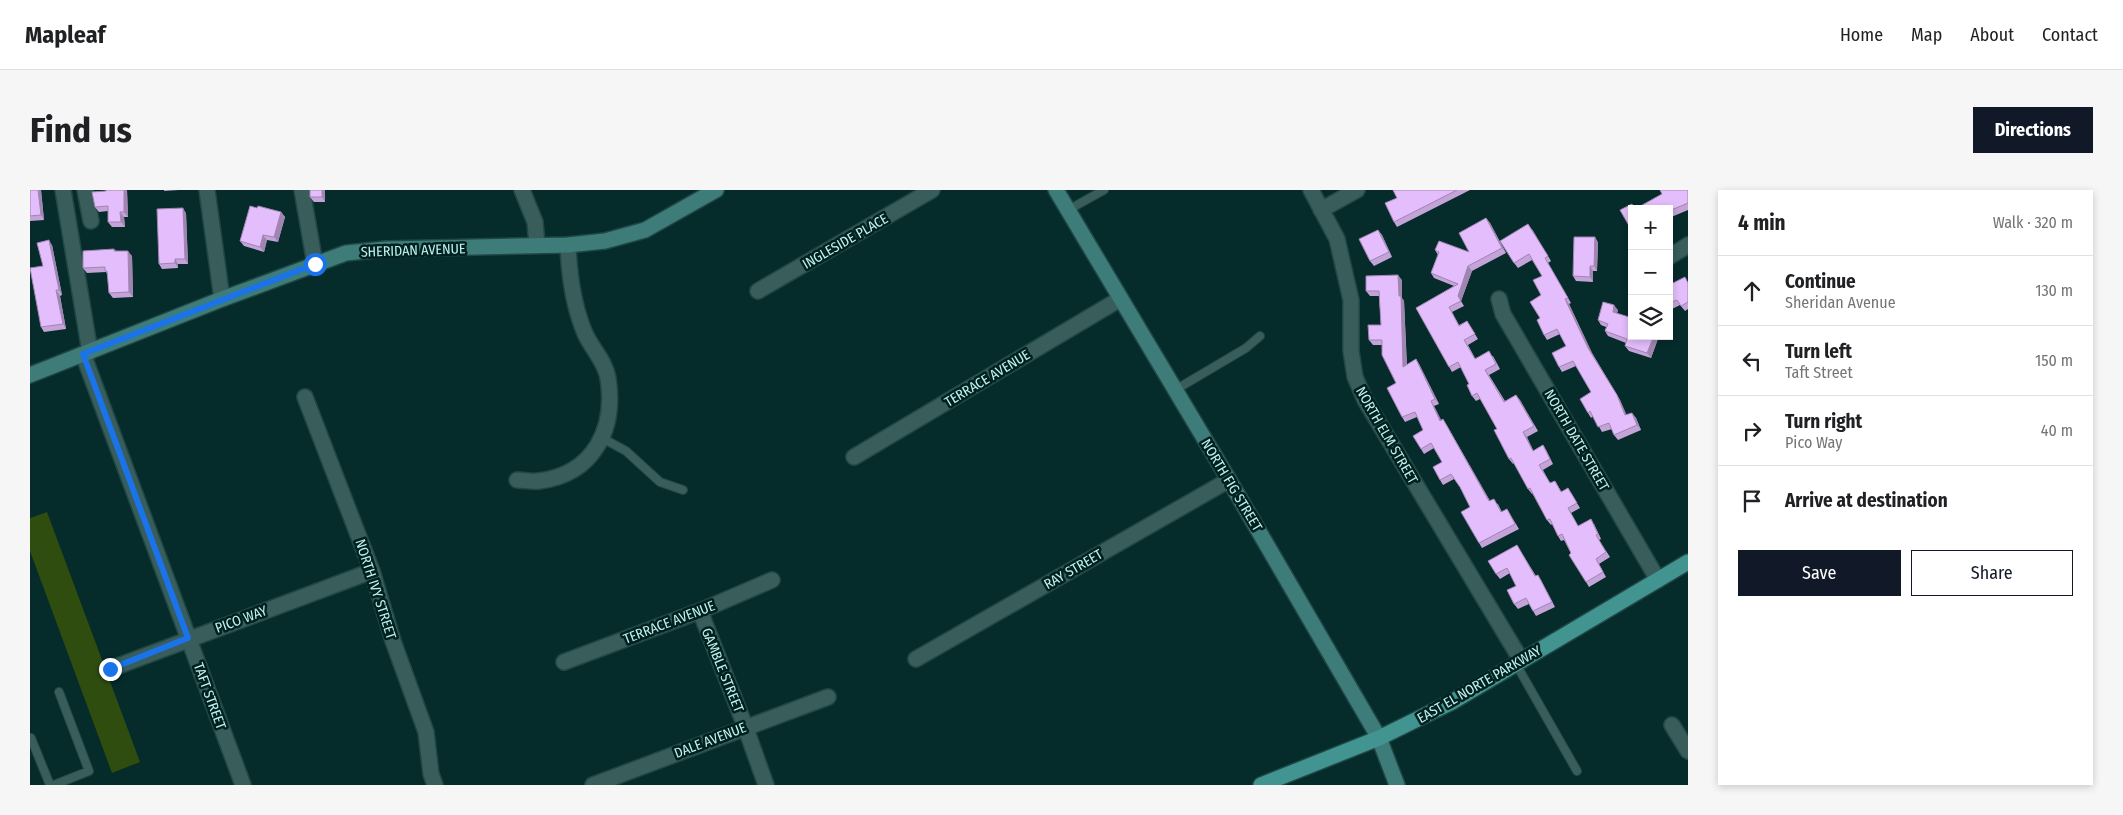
<!DOCTYPE html>
<meta charset="utf-8">
<style>
:root{--surface:#fff;--page:#f6f6f6;--text:#202124;--muted:#757577;--line:#e0e0e0;--accent:#111827}
body{margin:0;font-family:"Fira Sans Condensed",sans-serif;background:var(--page);color:var(--text)}
.controls{position:absolute;right:15px;top:15px;display:grid;overflow:hidden;border-radius:0px;box-shadow:0 2px 8px #0003}
.controls button{width:45px;height:45px;display:grid;place-items:center;padding:0;border:0;border-bottom:1px solid var(--line);background:var(--surface);color:var(--text);font:25px sans-serif}
.stop{position:absolute;width:15px;height:15px;margin:-11px;border:4px solid #1a73e8;border-radius:50%;background:#fff}
.stop.end{background:#1a73e8;border-color:#fff;box-shadow:0 1px 5px #0008}
.list{margin:0;padding:0;list-style:none}
h2{display:flex;justify-content:space-between;align-items:center;height:65px;margin:0;padding:0 20px;font-size:21px}
h2 small{font-size:16px;font-weight:400;color:var(--muted)}
.list li{display:grid;grid-template-columns:32px 1fr auto;gap:15px;align-items:center;box-sizing:border-box;height:70px;padding:0 20px;border-top:1px solid var(--line)}
.list b{display:block;font-size:19px;white-space:nowrap}
.list p{margin:0;font-size:16px;white-space:nowrap;color:var(--muted)}
.list em{font-size:16px;font-style:normal;color:var(--muted)}
.actions{display:flex;gap:10px;padding:15px 20px}
.actions a{flex:1;padding:11px 0;border:1px solid var(--accent);border-radius:0px;text-align:center;font-size:18px;color:var(--accent)}
.actions .main{background:var(--accent);color:#fff}
.icon{flex:none;width:28px;height:28px;fill:none;stroke:currentColor;stroke-width:2;stroke-linecap:round;stroke-linejoin:round}
.map{position:relative;flex:none;width:1658px;height:595px;overflow:hidden;border-radius:0px}
header{display:flex;align-items:center;gap:30px;box-sizing:border-box;height:70px;padding:0 25px;background:var(--surface);border-bottom:1px solid var(--line)}
header strong{font-size:24px}
nav{display:flex;gap:28px;margin-inline-start:auto;font-size:18px}
.intro{display:flex;align-items:center;justify-content:space-between;box-sizing:border-box;height:120px;padding:0 30px}
h1{margin:0;font-size:35px}
.button{padding:12px 22px;border-radius:0px;background:var(--accent);color:#fff;font-size:18px;font-weight:700}
main{display:flex;gap:30px;padding:0 30px}
aside{flex:1;background:var(--surface);border-radius:0px;box-shadow:0 2px 8px #0003}
.map>svg:first-child{display:block}
.green{fill:#304d10}
.lines{fill:none;stroke-linecap:round;stroke-linejoin:round}
.lane-casing{stroke:#1f4746;stroke-width:10}
.street-casing{stroke:#1f4746;stroke-width:18}
.secondary-casing{stroke:#1f4746;stroke-width:18}
.primary-casing{stroke:#1f4746;stroke-width:18}
.lane{stroke:#385d5b;stroke-width:8}
.street{stroke:#385d5b;stroke-width:15}
.secondary{stroke:#3e7c79;stroke-width:15}
.primary{stroke:#429490;stroke-width:15}
.wall{fill:#c4a3d9}
.shaded-wall{fill:#a085b0}
.building{fill:#e4befc;stroke:#a085b0}
.route{stroke:#1a73e8;stroke-width:6}
.labels{text-anchor:middle;stroke-width:5;stroke-linejoin:round;paint-order:stroke}
.street-label{font-size:14px;fill:#bff2ef;stroke:#002120}
</style>
<header>
<strong>Mapleaf</strong>
<nav><a>Home</a><a>Map</a><a>About</a><a>Contact</a></nav>
</header>
<div class="intro"><h1>Find us</h1><a class="button">Directions</a></div>
<main>
<div class="map">
<svg width="1658" height="595" viewBox="0 0 1658 595">
<rect width="100%" height="100%" fill="#052b2a"/>
<path class="green" d="M17,322L110,572L82,583L0,361V328Z"/>
<g class="lines">
<defs>
<path id="lane" d="M1038,20L1074,0
M1145,200L1216,158L1230,146
M572,248L596,261L630,292L653,300
M1486,474L1547,581
M1,548L20,595
M24,595L59,581L29,502"/>
<path id="street" d="M33,0L60,162
M55,0L61,31
M177,0L192,109
M272,0L285,74
M492,0L505,32L507,55
M1281,0L1307,49L1321,110V161L1325,187L1335,210L1491,470
M1291,20L1327,0
M1639,67L1658,55
M728,101L902,0
M1469,109L1473,124L1628,390
M53,164L213,595
M275,207L342,381L363,451L396,542L401,584L405,595
M824,267L1090,109
M487,290C494,290 502,292 509,291C564,284 586,239 578,188C575,170 560,157 554,141C543,114 539,83 538,55
M670,421L715,536L736,595
M886,469L1199,290
M534,472L670,421L742,390
M80,479L342,381
M1642,535L1658,561
M563,595L798,507"/>
<path id="secondary" d="M1026,0L1199,290L1349,548L1367,595
M0,185L192,109L316,63L356,59L538,55L575,51L615,40L686,0"/>
<path id="primary" d="M1231,595L1349,548L1422,512L1658,372"/>
</defs>
<use href="#lane" class="lane-casing"/>
<use href="#street" class="street-casing"/>
<use href="#secondary" class="secondary-casing"/>
<use href="#primary" class="primary-casing"/>
<use href="#lane" class="lane"/>
<use href="#street" class="street"/>
<use href="#secondary" class="secondary"/>
<use href="#primary" class="primary"/>
</g>
<path class="wall" d="M0,0H11L14,30L0,31Z
M76,0H97L98,27H94L95,37H82L78,32V21L69,22L65,17L76,1Z
M134,0H149L134,1Z
M295,0V12H284L280,7Z
M1363,0H1440L1367,37L1364,32L1367,8Z
M1658,0V20L1639,28V19H1602L1605,18Z
M227,18L251,22L255,27L248,52L237,50L234,62L214,56L210,51Z
M156,23L158,74H148V78L132,79L129,74Z
M1456,28L1460,33L1476,63L1442,81L1431,111L1434,116L1422,122L1429,135L1437,131L1448,149L1438,155L1445,168L1463,166L1470,179L1459,185L1475,211L1486,205L1490,210L1508,241L1497,247L1503,261L1513,255L1516,260L1523,274L1513,280L1520,293L1528,296L1531,301L1541,303L1550,318L1541,323L1548,336L1564,334L1571,349L1569,350L1580,367L1569,374L1576,387L1559,397L1556,392L1534,350L1531,351L1528,346L1522,334L1521,335L1517,330L1502,303V304L1498,299L1484,273L1483,274L1479,269L1467,239L1450,209L1446,211L1442,206L1439,194L1431,177L1422,182L1386,118L1424,96L1404,88L1401,83L1408,65L1405,60L1439,62Z
M1502,39L1521,71L1518,73L1541,113L1539,114L1562,163L1590,210L1596,225L1602,223L1606,228L1611,240L1588,250L1584,245L1582,239L1572,242L1563,226L1561,228L1558,223L1561,202L1546,176L1532,182L1529,177L1536,156L1530,144L1517,150L1514,145L1510,128L1512,86L1502,70L1488,78L1484,73Z
M1348,40L1352,45L1362,67L1344,76L1340,71Z
M1568,52L1567,81H1563V92L1546,91L1543,86Z
M22,55L32,105L30,106L36,139L14,142L11,137L13,76Z
M84,59L86,61L102,66L103,107L83,108L79,103L78,85L76,82L57,83L53,78Z
M1372,90V108L1374,111L1377,175L1386,169L1389,174L1409,214L1404,216L1411,230L1416,234L1460,311L1468,314L1472,322L1477,319L1489,339L1452,358L1449,353L1440,317L1430,297L1424,289L1413,295L1410,290L1412,272L1404,258L1394,264L1391,259L1393,240L1387,227L1375,232L1372,227L1366,193L1352,155H1343L1339,150L1351,135L1349,106H1340L1336,101Z
M1658,92V119L1655,121L1650,115L1642,119L1639,116V95Z
M1588,120L1587,123L1602,146H1629L1621,168L1599,161L1595,156L1596,153L1578,146L1575,141L1576,137L1571,135L1568,130Z
M1487,355L1506,386L1511,390L1525,417L1506,426L1499,414L1488,419L1484,414L1486,396L1480,383L1470,389L1466,384Z"/>
<path class="shaded-wall" d="M8,0H11L14,30L11,25Z
M94,0H97L98,27L94,22Z
M292,0H295V12L292,7Z
M153,18L156,23L158,74L155,69Z
M90,22L94,27L95,37L91,32Z
M251,22L255,27L248,52L244,47Z
M1456,28L1460,33L1476,63L1472,58Z
M1348,40L1352,45L1362,67L1359,62Z
M233,45L237,50L234,62L230,57Z
M1565,47L1568,52L1567,81L1564,76Z
M19,50L22,55L32,105L29,100Z
M98,61L102,66L103,107L99,102Z
M145,69L148,74V78L145,73Z
M1438,76L1442,81L1431,111L1434,116L1428,106Z
M1560,76L1563,81V92L1560,87Z
M1368,85L1372,90V108L1374,111L1377,182L1373,177Z
M26,100L30,106L36,139L33,134Z
M1535,109L1539,114L1562,163L1590,210L1599,230L1558,158Z
M1584,115L1588,120L1586,127L1583,122Z
M1624,146H1629L1621,168L1617,163Z
M1386,169L1389,174L1409,214L1405,209Z
M1401,211L1404,216L1414,236L1410,231Z
M1602,223L1606,228L1611,240L1607,235Z
M1413,229L1416,234L1463,316L1459,311Z
M1493,242L1497,247L1506,266L1503,261Z
M1513,255L1516,260L1523,274L1520,269Z
M1561,329L1564,334L1571,349L1568,344Z"/>
<path class="building" d="M0,0H8L11,25L0,26Z
M76,0H94V22H90L91,32H78V16L65,17L62,2L76,1Z
M280,0H292V7H280Z
M1363,0H1427L1364,32L1355,13L1367,8Z
M1630,0H1658V13L1639,21V19H1605L1632,4Z
M1602,14L1604,19H1602V41L1590,20Z
M220,16L227,18L228,16L251,22L244,47L233,45L230,57L210,51Z
M153,18L155,69H145V73L129,74L127,19Z
M1456,28L1472,58L1438,76L1428,106L1431,111L1419,117L1429,136L1437,131L1445,144L1434,150L1445,169L1459,161L1466,174L1455,180L1474,212L1486,205L1504,236L1493,242L1503,261L1513,255L1520,269L1509,275L1520,293L1525,291L1531,302L1538,298L1547,313L1538,318L1548,336L1561,329L1568,344L1566,345L1576,362L1566,369L1573,382L1556,392L1539,365L1541,363L1532,344L1528,346L1520,329L1517,330L1500,298L1498,299L1481,268L1479,269L1464,240L1467,239L1447,203L1442,206L1437,195L1439,194L1428,172L1419,177L1386,118L1428,94L1401,83L1409,62L1405,60L1409,51L1439,62L1429,43Z
M1498,34L1518,66L1515,68L1538,108L1535,109L1558,158L1587,205L1595,225L1602,223L1607,235L1584,245L1579,233L1568,237L1560,221L1558,223L1550,209L1561,202L1543,171L1529,177L1522,163L1536,156L1527,139L1514,145L1507,130L1510,128L1500,112L1511,105L1503,90L1512,86L1499,64L1484,73L1470,51Z
M1348,40L1359,62L1340,71L1329,49Z
M1544,47H1565L1564,76H1560V87L1543,86Z
M19,50L29,100H26L33,134L11,137L0,78L13,76L7,53Z
M84,59V61H98L99,102L79,103L77,81H75V77L53,78V61Z
M1368,85L1369,106H1371L1373,177L1386,169L1405,209L1401,211L1410,231L1413,229L1459,311L1464,309L1471,322L1477,319L1485,334L1449,353L1431,322L1440,317L1430,297L1421,284L1410,290L1403,277L1412,272L1401,253L1391,259L1383,246L1393,240L1385,222L1372,227L1357,198L1366,193L1352,165V150H1339L1338,135H1351L1349,101H1336V86Z
M1655,87L1658,93V112L1651,116L1647,110L1639,113V95Z
M1573,112L1584,115L1583,122L1602,128V146H1624L1617,163L1595,156L1597,149L1575,141L1578,134L1568,130Z
M1487,355L1505,386L1508,385L1522,412L1503,421L1496,408L1484,414L1477,400L1486,396L1477,378L1466,384L1458,371Z"/>
<g class="lines">
<path class="route" d="M80,479L158,448L53,164L285,74"/>
</g>
<g class="labels">
<g class="street-label">
<text transform="translate(815 51) rotate(-30)" y="5">INGLESIDE PLACE</text>
<text transform="translate(383 60) rotate(-2)" y="5">SHERIDAN AVENUE</text>
<text transform="translate(957 188) rotate(-31)" y="5">TERRACE AVENUE</text>
<text transform="translate(1357 245) rotate(60)" y="5">NORTH ELM STREET</text>
<text transform="translate(1547 250) rotate(60)" y="5">NORTH DATE STREET</text>
<text transform="translate(1202 295) rotate(59)" y="5">NORTH FIG STREET</text>
<text transform="translate(1043 379) rotate(-30)" y="5">RAY STREET</text>
<text transform="translate(346 399) rotate(72)" y="5">NORTH IVY STREET</text>
<text transform="translate(211 429) rotate(-20)" y="5">PICO WAY</text>
<text transform="translate(639 432) rotate(-21)" y="5">TERRACE AVENUE</text>
<text transform="translate(693 480) rotate(68)" y="5">GAMBLE STREET</text>
<text transform="translate(1449 494) rotate(-30)" y="5">EAST EL NORTE PARKWAY</text>
<text transform="translate(180 506) rotate(70)" y="5">TAFT STREET</text>
<text transform="translate(680 550) rotate(-21)" y="5">DALE AVENUE</text>
</g>
</g>
</svg>
<div class="controls">
<button>+</button>
<button>−</button>
<button><svg class="icon" aria-label="layers" viewBox="0 0 24 24"><path d="M12 4l9 5-9 5-9-5zM3 14l9 5 9-5"/></svg></button>
</div>
<div class="stop" style="left:285px;top:74px"></div>
<div class="stop end" style="left:80px;top:479px"></div>
</div>
<aside>
<h2>4 min<small>Walk · 320 m</small></h2>
<ul class="list">
<li><svg class="icon" aria-label="ahead" viewBox="0 0 24 24"><path d="M12 20V5M6 11l6-6 6 6"/></svg><div><b>Continue</b><p>Sheridan Avenue</p></div><em>130 m</em></li>
<li><svg class="icon" aria-label="left" viewBox="0 0 24 24"><path d="M17 20v-9H6M10 6l-5 5 5 5"/></svg><div><b>Turn left</b><p>Taft Street</p></div><em>150 m</em></li>
<li><svg class="icon" aria-label="right" viewBox="0 0 24 24"><path d="M7 20v-9h11M14 6l5 5-5 5"/></svg><div><b>Turn right</b><p>Pico Way</p></div><em>40 m</em></li>
<li><svg class="icon" aria-label="arrive" viewBox="0 0 24 24"><path d="M6 21V4h12l-3 4 3 4H6"/></svg><div><b>Arrive at destination</b></div></li>
</ul>
<div class="actions"><a class="main">Save</a><a>Share</a></div>
</aside>
</main>
